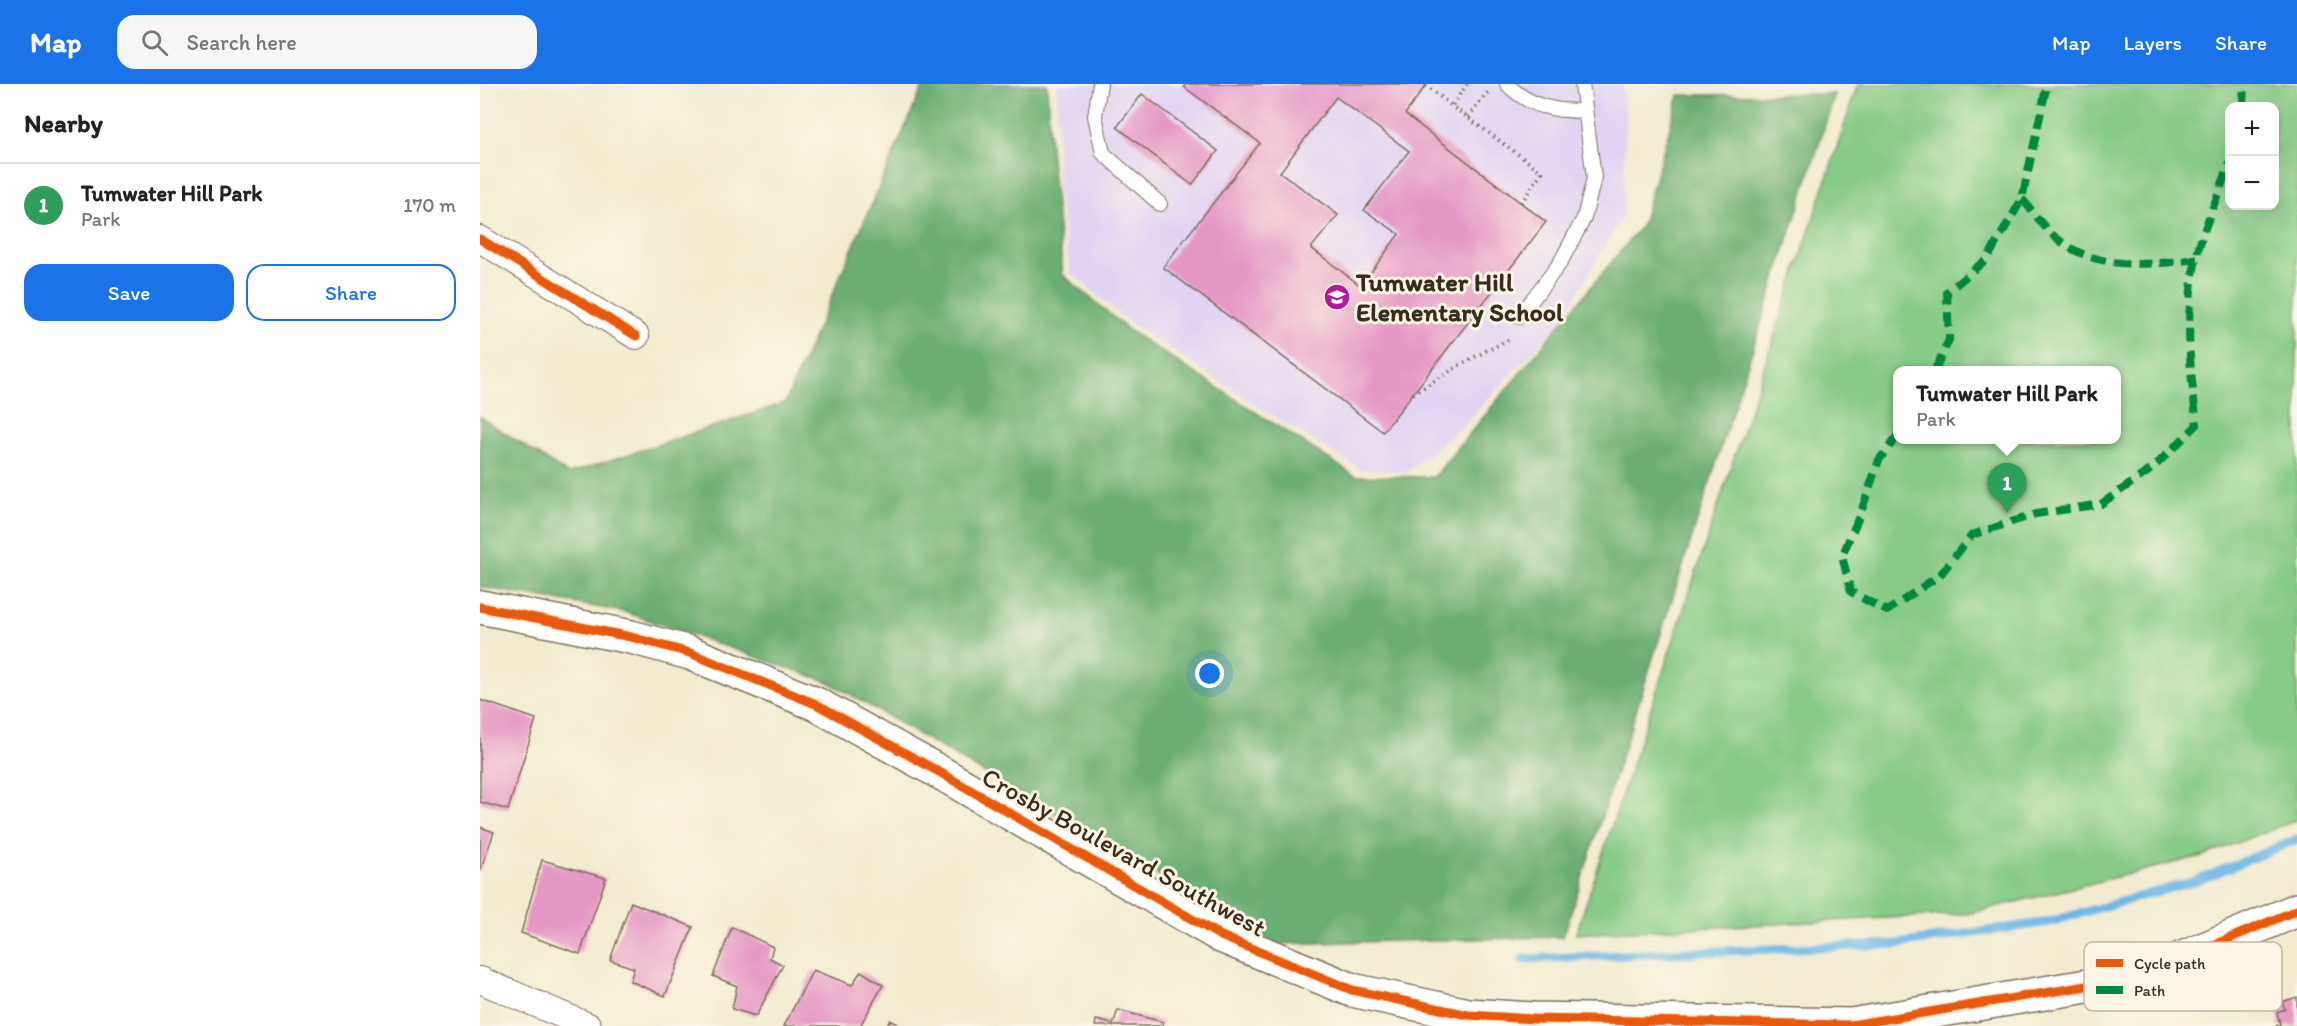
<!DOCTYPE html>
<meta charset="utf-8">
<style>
:root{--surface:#fff;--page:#f6f6f6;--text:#222;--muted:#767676;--line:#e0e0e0;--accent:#1a73e8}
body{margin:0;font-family:Itim,sans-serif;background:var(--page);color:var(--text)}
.controls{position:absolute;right:18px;top:18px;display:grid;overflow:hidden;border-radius:12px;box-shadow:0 6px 24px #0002}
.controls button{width:54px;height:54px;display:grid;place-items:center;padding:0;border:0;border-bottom:2px solid var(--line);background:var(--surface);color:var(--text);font:30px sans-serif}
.you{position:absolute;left:730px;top:590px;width:21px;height:21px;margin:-15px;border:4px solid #fff;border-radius:50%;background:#1a73e8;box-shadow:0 0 0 9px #1a73e833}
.badge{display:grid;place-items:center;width:39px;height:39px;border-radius:50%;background:var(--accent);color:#fff;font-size:20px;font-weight:700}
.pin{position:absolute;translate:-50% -50px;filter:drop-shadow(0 2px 3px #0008)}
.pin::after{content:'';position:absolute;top:32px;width:21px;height:18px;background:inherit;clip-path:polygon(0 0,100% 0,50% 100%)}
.popup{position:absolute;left:1413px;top:282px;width:228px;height:78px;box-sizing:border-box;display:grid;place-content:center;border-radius:12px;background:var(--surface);filter:drop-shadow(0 2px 4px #0005);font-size:20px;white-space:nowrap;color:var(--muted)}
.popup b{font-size:22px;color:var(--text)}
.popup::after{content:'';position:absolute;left:50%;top:100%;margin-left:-12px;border:12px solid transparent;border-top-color:var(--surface)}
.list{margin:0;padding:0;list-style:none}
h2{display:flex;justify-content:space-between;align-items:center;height:78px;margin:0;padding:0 24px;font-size:26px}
h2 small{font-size:20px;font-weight:400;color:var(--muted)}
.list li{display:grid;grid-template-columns:39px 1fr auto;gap:18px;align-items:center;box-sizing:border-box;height:84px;padding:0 24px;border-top:2px solid var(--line)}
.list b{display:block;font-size:22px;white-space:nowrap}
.list p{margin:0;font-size:20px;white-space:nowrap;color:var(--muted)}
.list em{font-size:20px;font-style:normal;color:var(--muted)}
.actions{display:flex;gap:12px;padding:18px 24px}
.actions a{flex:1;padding:14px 0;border:2px solid var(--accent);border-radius:18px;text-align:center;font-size:21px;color:var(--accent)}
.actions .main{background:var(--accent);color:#fff}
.icon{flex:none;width:33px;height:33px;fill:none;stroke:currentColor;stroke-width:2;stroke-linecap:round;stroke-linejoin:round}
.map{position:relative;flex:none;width:1817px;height:942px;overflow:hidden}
header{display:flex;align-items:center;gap:36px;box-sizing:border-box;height:84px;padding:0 30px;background:var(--accent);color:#fff}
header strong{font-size:28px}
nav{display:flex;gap:33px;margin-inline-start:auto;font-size:21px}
.search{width:420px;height:54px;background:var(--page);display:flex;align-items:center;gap:15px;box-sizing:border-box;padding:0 21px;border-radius:18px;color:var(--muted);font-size:22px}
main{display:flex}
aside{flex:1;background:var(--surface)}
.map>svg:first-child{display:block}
.built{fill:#e1d4f3}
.green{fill:#86cb85;stroke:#607a52;stroke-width:1.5;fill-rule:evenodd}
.forest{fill:#6caf72;stroke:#546c48;stroke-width:1.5}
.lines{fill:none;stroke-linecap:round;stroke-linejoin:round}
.stream{stroke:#6cb7e5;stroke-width:9}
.building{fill:#e698c4;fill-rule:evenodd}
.service-casing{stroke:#7b6e5d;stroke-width:16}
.minor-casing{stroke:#7b6e5d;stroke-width:28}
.tertiary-casing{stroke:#7b6e5d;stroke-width:36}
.path{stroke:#7b6e5d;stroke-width:4;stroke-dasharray:1.5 4.5;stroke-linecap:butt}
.service{stroke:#fff;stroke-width:14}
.minor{stroke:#fff;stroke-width:26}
.tertiary{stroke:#fff;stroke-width:33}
.quiet{stroke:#00873e;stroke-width:8;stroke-dasharray:15 8;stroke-linecap:butt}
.cycleway-casing{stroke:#fcf5e5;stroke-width:13}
.cycleway{stroke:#e8590c;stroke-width:9}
.labels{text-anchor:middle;stroke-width:6;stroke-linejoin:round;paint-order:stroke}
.poi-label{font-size:26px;font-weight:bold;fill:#3b2a1e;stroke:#fcf5e5;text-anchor:start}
.street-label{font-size:26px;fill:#3b2a1e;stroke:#fcf5e5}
.key{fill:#fcf5e5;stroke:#c2b8a9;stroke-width:1.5}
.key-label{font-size:16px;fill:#3b2a1e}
</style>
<header>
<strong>Map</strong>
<div class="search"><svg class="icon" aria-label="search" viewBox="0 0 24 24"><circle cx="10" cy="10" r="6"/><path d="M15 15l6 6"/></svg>Search here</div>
<nav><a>Map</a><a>Layers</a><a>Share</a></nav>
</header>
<main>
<aside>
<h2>Nearby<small></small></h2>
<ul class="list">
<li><span class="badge" style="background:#2e9e5b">1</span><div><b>Tumwater Hill Park</b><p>Park</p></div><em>170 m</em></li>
</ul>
<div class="actions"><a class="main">Save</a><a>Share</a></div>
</aside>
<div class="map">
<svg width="1817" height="942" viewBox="0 0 1817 942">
<rect width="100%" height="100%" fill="#fcf5e5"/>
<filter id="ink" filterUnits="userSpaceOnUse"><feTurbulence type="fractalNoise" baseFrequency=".0167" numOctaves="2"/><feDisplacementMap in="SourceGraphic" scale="12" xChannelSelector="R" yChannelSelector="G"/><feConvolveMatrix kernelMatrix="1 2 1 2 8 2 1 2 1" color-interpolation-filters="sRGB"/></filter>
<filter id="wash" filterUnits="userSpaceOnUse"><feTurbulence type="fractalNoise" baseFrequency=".008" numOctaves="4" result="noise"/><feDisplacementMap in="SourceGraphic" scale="24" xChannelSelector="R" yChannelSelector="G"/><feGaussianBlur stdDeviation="1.35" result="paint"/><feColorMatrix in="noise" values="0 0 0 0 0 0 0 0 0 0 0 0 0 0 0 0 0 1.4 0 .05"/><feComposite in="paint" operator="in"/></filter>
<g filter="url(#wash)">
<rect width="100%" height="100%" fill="#f2ebd1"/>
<path class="built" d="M577,0H1142L1146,30L1143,131L1080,239L982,343L927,388L880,385L788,329L651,240L590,188L577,101Z"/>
<path class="green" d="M1378,0H1817V736L1722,772L1487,830L1096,850ZM1750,22H1794V122H1750ZM1418,286H1636V356H1418Z"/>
<path class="forest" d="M444,0H567L570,65L583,191L651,248L875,392L954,393L1162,141L1199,11L1355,10L1083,853L796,860L349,598L145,528L0,503V333L88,390L305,319Z"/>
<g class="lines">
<path class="stream" d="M1043,875L1417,860L1569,838L1719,796L1817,755"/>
</g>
<g id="blocks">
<path class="building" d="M707,0H947L925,30L1066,138L903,348L683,183L780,59L704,3ZM856,13L929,67L884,126L919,150L881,202L831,164L858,131L800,88Z
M662,10L738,67L712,101L637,43Z
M0,616L56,635L28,726L0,718Z
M0,743L14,748L0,788Z
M62,776L126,794L100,870L41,849Z
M151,818L213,843L185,912L150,897L154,884L130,876Z
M252,843L293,863L290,874L303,881L276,932L252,925L257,902L233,892Z
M333,886L372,901L381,887L403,901L380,942H304Z
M1817,913V942H1796L1800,940L1797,928L1805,925L1802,918Z
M638,926L683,938L682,942H615L616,936L633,940Z
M410,936L420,942H406Z"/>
</g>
</g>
<g filter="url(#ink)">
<use href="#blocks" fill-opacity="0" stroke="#7b6e5d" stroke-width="1.5"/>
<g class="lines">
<defs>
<path id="service" d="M620,0L615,32L623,69L680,120
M1027,0C1049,23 1074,27 1105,27
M1039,233L1080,179L1104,134L1114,94L1102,0"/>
<path id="minor" d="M0,155L156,252
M0,896L108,942"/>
<path id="tertiary" d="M0,523L151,553L210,569L336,620L461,689L741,852L872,906L988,931L1054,935L1371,941L1655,894L1817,826"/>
</defs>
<use href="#service" class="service-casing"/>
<use href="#minor" class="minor-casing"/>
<use href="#tertiary" class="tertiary-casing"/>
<path class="path" d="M987,0L972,22L1062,88L1041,119
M946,1L972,22
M988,33L1008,8
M933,310L983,279L1032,254"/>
<use href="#service" class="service"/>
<use href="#minor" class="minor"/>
<use href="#tertiary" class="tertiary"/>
<path class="quiet" d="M1763,22L1764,0
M1542,115C1554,128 1565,146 1579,156C1618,187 1671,181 1717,175
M1455,286L1469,256L1467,208L1507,175L1542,115L1567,0
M1418,351L1399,376L1381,428L1362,472L1371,508L1407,527L1460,491L1492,451L1556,430L1621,420L1673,384L1717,341C1710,286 1704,230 1716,175C1723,144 1739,110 1750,79"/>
<defs>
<path id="cycleway" d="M0,155L156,252
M0,523L151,553L210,569L336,620L461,689L741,852L872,906L988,931L1054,935L1371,941L1655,894L1817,826"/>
</defs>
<use href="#cycleway" class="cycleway-casing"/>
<use href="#cycleway" class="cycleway"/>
</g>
</g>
<defs>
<symbol id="school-disc" viewBox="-11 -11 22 22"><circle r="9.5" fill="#b5179e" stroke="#fcf5e5"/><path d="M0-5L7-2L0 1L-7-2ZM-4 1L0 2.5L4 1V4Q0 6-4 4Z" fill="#fff"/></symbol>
</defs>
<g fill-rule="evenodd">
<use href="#school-disc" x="842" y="198" width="30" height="30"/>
</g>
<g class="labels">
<g class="poi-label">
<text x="876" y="207">Tumwater Hill<tspan x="876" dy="30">Elementary School</tspan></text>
</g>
<g class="street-label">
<text transform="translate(644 768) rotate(29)" y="9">Crosby Boulevard Southwest</text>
</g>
</g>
<rect x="1604" y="858" width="198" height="69" rx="9" class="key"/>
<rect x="1616" y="875" width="27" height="8" fill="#e8590c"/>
<rect x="1616" y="902" width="27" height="8" fill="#00873e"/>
<g class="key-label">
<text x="1654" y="885">Cycle path</text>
<text x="1654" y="912">Path</text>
</g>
</svg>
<div class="controls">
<button>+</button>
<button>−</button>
</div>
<div class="you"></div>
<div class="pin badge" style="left:1527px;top:429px;background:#2e9e5b">1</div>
<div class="popup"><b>Tumwater Hill Park</b>Park</div>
</div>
</main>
